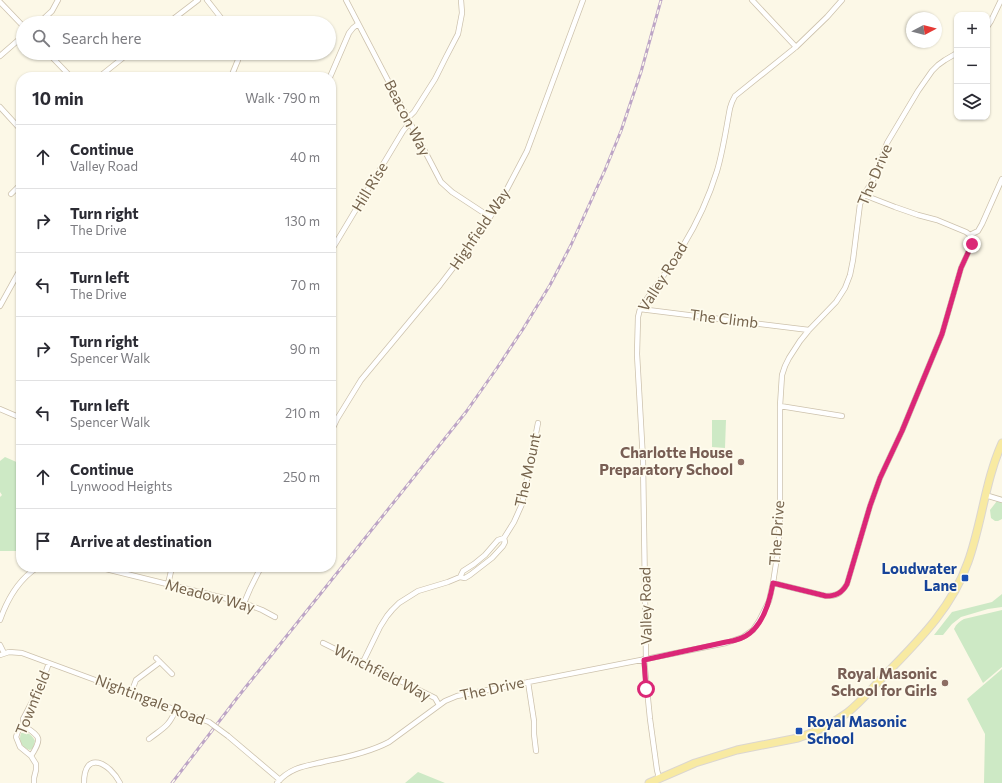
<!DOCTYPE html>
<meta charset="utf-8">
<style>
:root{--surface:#fff;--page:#f7f7f7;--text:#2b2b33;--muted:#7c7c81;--line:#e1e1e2}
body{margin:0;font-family:Commissioner,sans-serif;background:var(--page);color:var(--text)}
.controls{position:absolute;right:12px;top:12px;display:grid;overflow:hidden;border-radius:8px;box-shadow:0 1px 3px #0004}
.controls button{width:36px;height:36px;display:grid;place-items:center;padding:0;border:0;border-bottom:1px solid var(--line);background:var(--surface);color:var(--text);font:20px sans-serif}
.compass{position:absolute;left:906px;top:12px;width:36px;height:36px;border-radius:50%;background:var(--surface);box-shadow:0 1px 3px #0004;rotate:83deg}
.stop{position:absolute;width:12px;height:12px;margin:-9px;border:3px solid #db2777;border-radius:50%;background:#fff}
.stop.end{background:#db2777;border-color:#fff;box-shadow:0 1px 4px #0008}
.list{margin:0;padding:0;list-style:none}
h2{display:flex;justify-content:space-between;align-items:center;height:52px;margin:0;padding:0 16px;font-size:17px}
h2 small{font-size:13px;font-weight:400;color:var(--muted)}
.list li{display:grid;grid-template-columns:26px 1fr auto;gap:12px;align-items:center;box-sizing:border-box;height:64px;padding:0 16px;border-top:1px solid var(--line)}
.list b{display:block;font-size:15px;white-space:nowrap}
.list p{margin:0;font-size:13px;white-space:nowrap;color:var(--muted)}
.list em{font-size:13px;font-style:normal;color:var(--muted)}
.icon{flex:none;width:22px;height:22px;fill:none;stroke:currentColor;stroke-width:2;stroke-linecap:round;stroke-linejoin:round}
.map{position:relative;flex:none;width:1002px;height:783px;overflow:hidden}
.search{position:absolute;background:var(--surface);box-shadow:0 1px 3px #0004;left:16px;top:16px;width:320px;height:44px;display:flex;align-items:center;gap:10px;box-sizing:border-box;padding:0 14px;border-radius:22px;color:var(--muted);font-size:15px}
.panel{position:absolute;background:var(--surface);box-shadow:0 1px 3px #0004;left:16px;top:72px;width:320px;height:500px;border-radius:16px}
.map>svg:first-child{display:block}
.green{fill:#cde9c5}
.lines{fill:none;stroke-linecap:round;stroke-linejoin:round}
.minor-casing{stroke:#cdc2ad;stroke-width:6}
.primary-casing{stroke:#dbd6d0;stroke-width:9}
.minor{stroke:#fff;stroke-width:4.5}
.primary{stroke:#f8eaa2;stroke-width:7}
.rail-casing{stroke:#bda5c6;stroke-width:3}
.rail{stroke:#fefbed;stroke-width:1.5;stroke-dasharray:4.5;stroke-linecap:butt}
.minor-bridge-casing{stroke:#cdc2ad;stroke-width:6;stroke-linecap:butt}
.minor-bridge{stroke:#fff;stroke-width:4.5}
.route{stroke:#db2777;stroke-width:5}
.education-dot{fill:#8d6e63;stroke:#fefbed;stroke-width:1.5}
.transit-dot{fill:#1a4fb4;stroke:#fefbed;stroke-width:1.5}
.labels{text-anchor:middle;stroke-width:3.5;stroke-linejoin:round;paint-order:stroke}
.street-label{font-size:15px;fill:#75634c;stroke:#fefbed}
.education-label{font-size:15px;font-weight:bold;fill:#785e54;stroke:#fefbed;text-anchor:end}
.transit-label{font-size:15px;font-weight:bold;fill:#164399;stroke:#fefbed;text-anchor:end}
</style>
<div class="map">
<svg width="1002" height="783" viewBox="0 0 1002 783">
<rect width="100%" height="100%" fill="#fcf8e7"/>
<path class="green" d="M712,420H726L725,448L712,447Z
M5,457L21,464V551H0V497L2,495L0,492V461Z
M1002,498V519L998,521H995L991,518L990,510L997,501Z
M1002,594V607L988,609L961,617L952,624L943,635H934L952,612L992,602Z
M1002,610V667L983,683L954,629C956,624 960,621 964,619Z
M1002,669V783H984L985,734L967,699Z
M24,732C29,733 33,736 35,741L33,748L30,750C22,748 18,741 21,733Z
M418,772L445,783H405Z"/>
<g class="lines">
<defs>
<path id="minor" d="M207,0L225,23
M346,0L441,182L452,192L490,217
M752,0L796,47
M0,2L23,26
M39,23L52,11L58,0
M168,23L198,0
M987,27L991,21L1001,0
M48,53L71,77
M0,56L23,36
M99,77L129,53
M231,77L238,60V53
M330,77L349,33L353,28L358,24
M0,107L21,130
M407,117L411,115L414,112L435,79L446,57L458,34L462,13L461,0
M11,194L21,184
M970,235L978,231L982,224L1002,179
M331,251L403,131L407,126L411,124
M0,306L21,268
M640,309L809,330
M780,406L842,416
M0,409L21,418
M331,432L337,419L361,380L440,285L469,247L490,217L507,189L527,151L583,0
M985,495L1002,500
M98,567L244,603L262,610L275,617
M460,577L463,571L474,564L485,555L498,540L504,538
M773,583L826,596C836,596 841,594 847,584L870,506L880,478L902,431L942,334L961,268L972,244L971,238L970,235L966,232L937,220L918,215L895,207L864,195
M168,584L172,567
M244,603L250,589L261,567
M0,620C7,600 19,579 38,567
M323,643L431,696L435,698L439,705
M0,645L4,653
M0,655L9,652L22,653L209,722
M156,658L172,674
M644,659L650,719L657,770L659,778
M646,659L643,460L637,354L638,317L640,309C654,288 670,268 683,246C697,223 709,197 717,171C723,151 726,129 730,108L732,102L735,96L796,47L827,17L842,0
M363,662L380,627L387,616L392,610L399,603L418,591L448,582L460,577L465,578L470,575L492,558L503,546L505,542L504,538L514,522L522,504L538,423
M528,682L534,721V734L536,751
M131,693L136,680L160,662
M23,725C40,737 43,737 31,756
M228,736L280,780
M149,739C163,728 169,727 176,709
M34,783V778L36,770V764L31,756L20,747L16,737L18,731L23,725V719L41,685L49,663
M84,783C84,749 110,763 120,783
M277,783C291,766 308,766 327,761C348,757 370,752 389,742L445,701L457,696L646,659L726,643L743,637L753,630L759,621L769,601L773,583L777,557L779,539L780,517V406L782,375L785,366L789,358L800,341L809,330L836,302L845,288L850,275L853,260L860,204L864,195L874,178L887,143L918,91L932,71L938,65L945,60L957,53"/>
<path id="primary" d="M649,783L695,763L737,750L798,738C816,732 832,724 847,713C861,702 873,687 886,674C918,641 952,608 968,562C982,523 985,481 1002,443"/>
</defs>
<use href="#minor" class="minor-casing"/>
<use href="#primary" class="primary-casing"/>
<use href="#minor" class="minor"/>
<use href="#primary" class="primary"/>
<defs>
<path id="rail" d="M172,783L237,698L466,412L497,368L523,329L550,285L571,245L605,170L621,131L641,72L661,0"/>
</defs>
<use href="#rail" class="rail-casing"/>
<use href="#rail" class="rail"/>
<defs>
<path id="minor-bridge" d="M209,722L228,736"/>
</defs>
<use href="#minor-bridge" class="minor-bridge-casing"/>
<use href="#minor-bridge" class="minor-bridge"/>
</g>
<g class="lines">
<path class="route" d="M646,689L644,660L726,642C734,641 743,639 750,633C764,622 770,600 773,583L826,596C836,596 842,593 847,584L870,506L880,478L902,431L942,334L961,268L972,244"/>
</g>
<g class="education-dot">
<circle cx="741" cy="462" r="4"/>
<circle cx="945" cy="683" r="4"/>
</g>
<g class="transit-dot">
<rect x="961" y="574" width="8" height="8" rx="2"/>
<rect x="795" y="727" width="8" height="8" rx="2"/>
</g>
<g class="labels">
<g class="street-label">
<text transform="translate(407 118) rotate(63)" y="5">Beacon Way</text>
<text transform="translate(875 175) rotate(-67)" y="5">The Drive</text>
<text transform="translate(370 187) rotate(-59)" y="5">Hill Rise</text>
<text transform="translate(480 229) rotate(-56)" y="5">Highfield Way</text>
<text transform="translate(663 277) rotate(-58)" y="5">Valley Road</text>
<text transform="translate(724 319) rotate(7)" y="5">The Climb</text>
<text transform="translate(528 470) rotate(-78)" y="5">The Mount</text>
<text transform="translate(777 533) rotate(-86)" y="5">The Drive</text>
<text transform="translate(210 596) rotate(15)" y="5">Meadow Way</text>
<text transform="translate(646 606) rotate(-91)" y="5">Valley Road</text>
<text transform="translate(382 673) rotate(27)" y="5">Winchfield Way</text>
<text transform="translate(492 689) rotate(-12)" y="5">The Drive</text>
<text transform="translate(150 700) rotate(21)" y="5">Nightingale Road</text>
<text transform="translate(33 703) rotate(-68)" y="5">Townfield</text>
</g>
<g class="education-label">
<text x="733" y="458">Charlotte House<tspan x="733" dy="17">Preparatory School</tspan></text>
<text x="937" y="679">Royal Masonic<tspan x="937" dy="17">School for Girls</tspan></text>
</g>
<g class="transit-label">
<text x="957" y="574">Loudwater<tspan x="957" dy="17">Lane</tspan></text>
<text x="807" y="727" text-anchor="start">Royal Masonic<tspan x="807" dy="17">School</tspan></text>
</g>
</g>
</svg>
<div class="controls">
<button>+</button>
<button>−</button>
<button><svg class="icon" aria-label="layers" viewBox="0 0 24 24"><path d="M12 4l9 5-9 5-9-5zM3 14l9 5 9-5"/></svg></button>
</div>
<svg class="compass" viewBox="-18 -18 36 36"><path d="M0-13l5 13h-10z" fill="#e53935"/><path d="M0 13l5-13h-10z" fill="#7c7c81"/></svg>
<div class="stop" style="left:646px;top:689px"></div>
<div class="stop end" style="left:972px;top:244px"></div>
<div class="search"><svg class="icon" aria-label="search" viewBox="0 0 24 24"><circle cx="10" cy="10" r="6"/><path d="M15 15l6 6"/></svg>Search here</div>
<section class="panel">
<h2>10 min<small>Walk · 790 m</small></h2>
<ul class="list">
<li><svg class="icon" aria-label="ahead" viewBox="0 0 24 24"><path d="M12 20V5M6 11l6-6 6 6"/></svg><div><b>Continue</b><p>Valley Road</p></div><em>40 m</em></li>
<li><svg class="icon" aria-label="right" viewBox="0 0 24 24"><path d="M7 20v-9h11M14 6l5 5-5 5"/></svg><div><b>Turn right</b><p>The Drive</p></div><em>130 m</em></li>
<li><svg class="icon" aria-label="left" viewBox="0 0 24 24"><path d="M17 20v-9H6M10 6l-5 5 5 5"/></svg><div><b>Turn left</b><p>The Drive</p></div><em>70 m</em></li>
<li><svg class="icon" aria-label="right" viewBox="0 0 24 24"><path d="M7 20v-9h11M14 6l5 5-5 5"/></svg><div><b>Turn right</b><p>Spencer Walk</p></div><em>90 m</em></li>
<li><svg class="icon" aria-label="left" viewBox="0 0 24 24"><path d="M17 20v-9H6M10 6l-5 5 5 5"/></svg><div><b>Turn left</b><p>Spencer Walk</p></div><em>210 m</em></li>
<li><svg class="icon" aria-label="ahead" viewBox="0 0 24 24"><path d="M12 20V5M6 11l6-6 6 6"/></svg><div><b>Continue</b><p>Lynwood Heights</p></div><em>250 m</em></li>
<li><svg class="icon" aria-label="arrive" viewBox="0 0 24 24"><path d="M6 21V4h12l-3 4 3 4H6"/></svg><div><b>Arrive at destination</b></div></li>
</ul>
</section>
</div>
